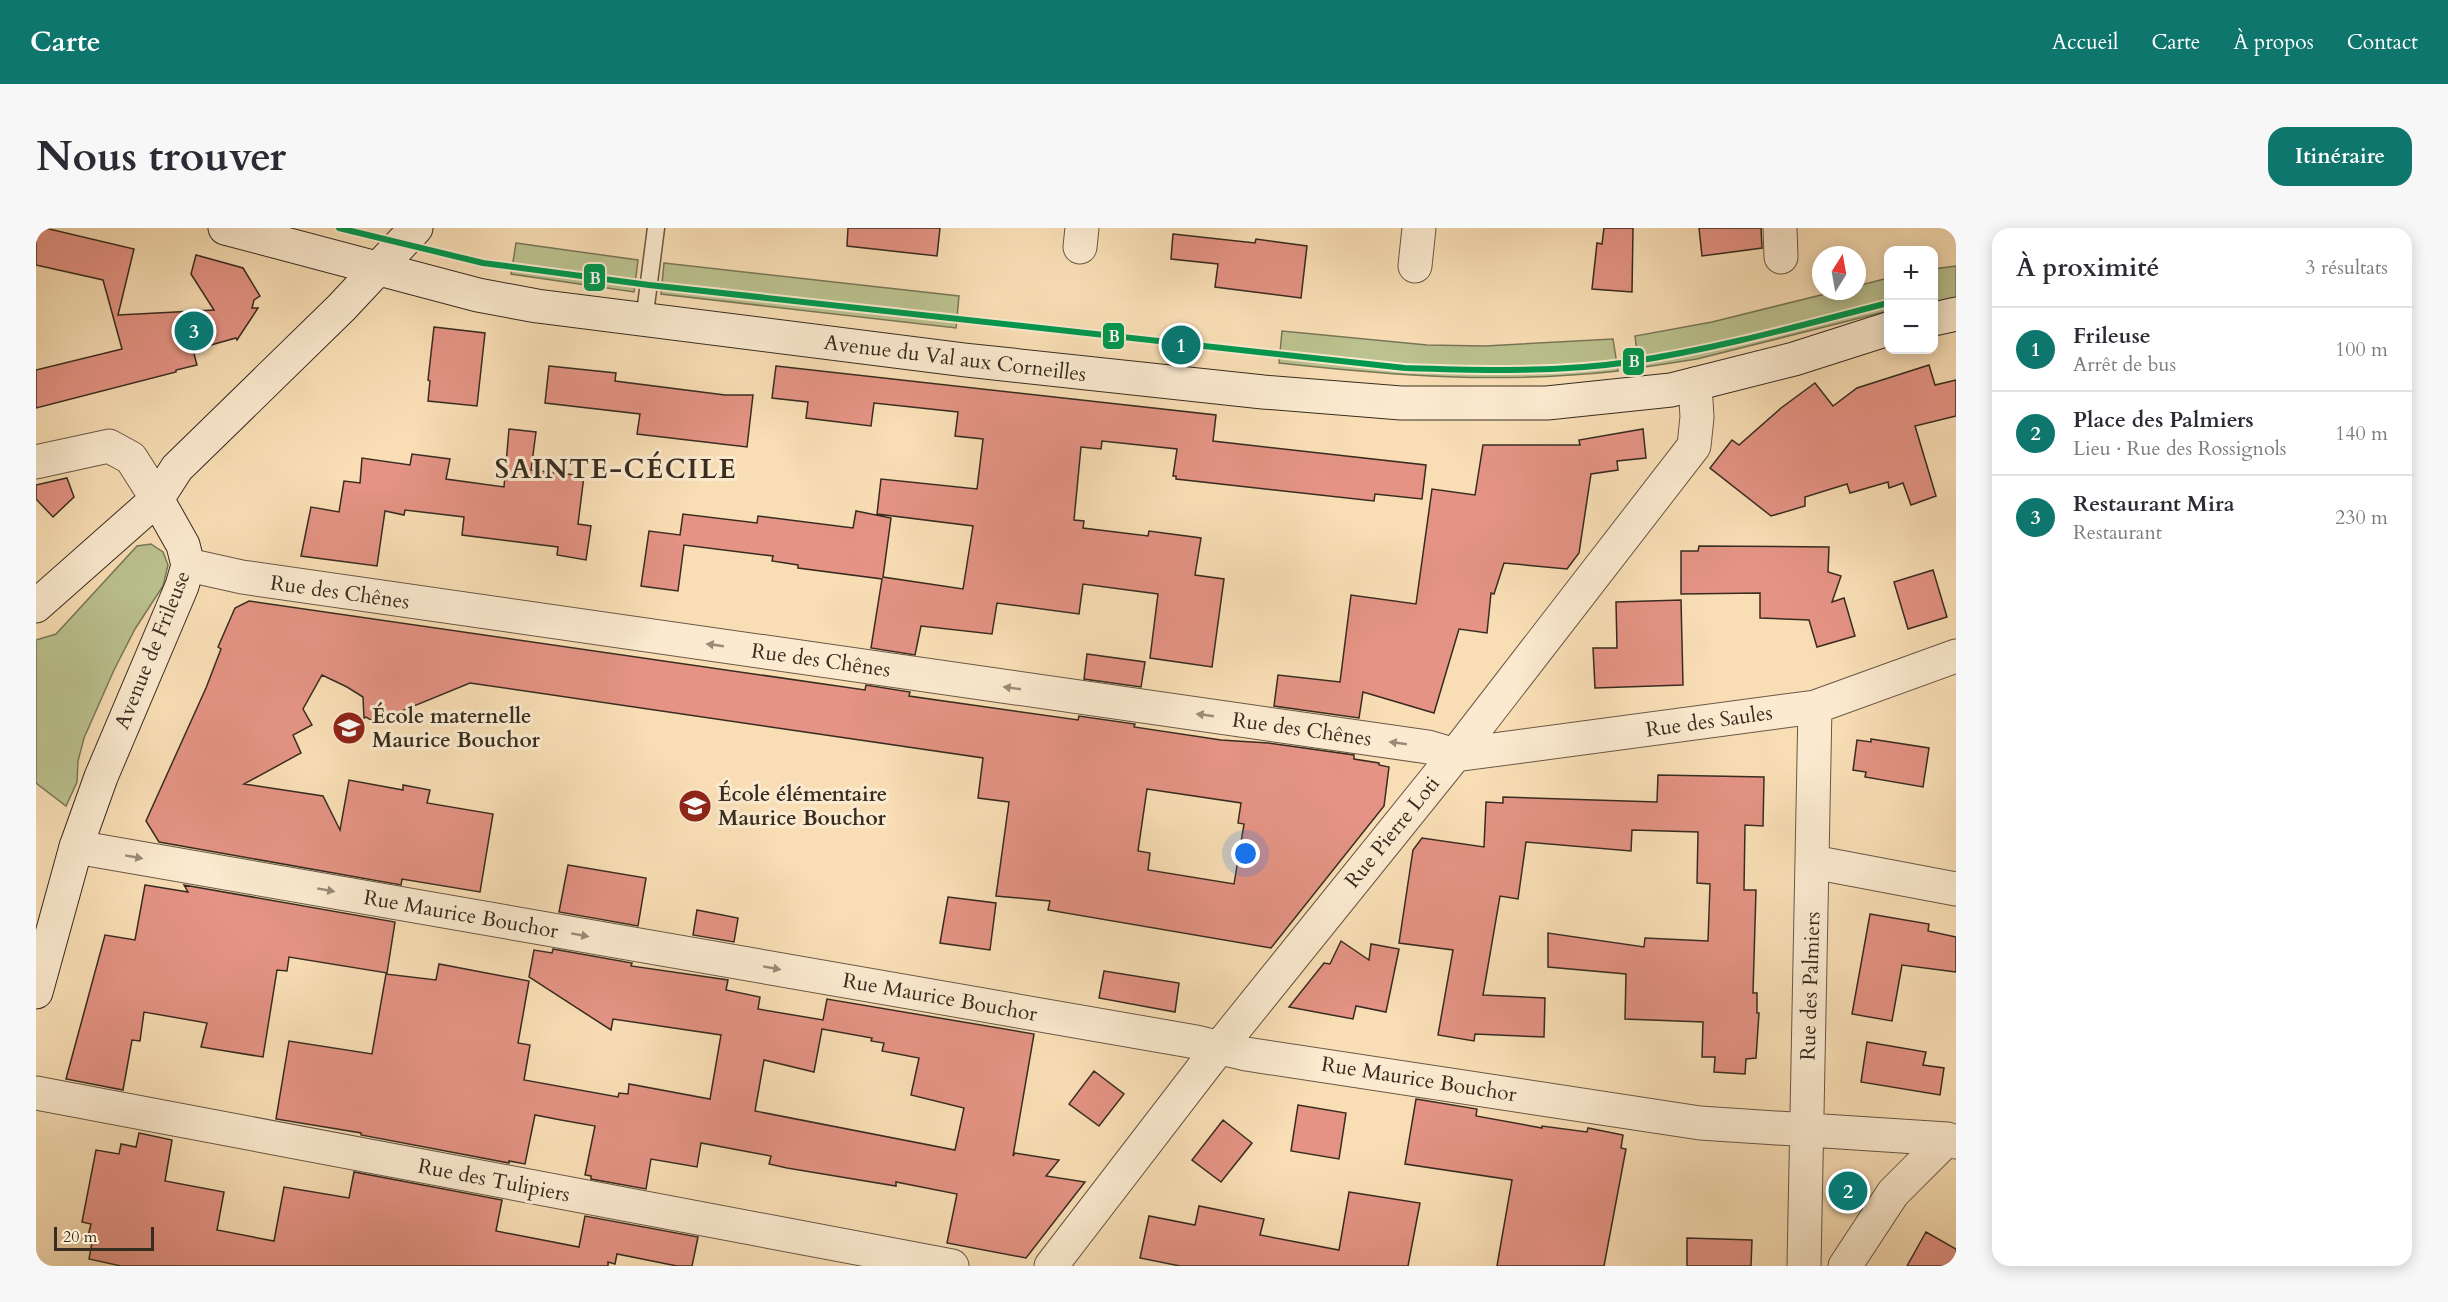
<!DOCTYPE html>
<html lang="fr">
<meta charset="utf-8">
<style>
:root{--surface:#fff;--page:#f7f7f7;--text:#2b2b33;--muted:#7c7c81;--line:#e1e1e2;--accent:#0f766e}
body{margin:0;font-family:Cardo,serif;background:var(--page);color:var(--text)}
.controls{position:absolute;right:18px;top:18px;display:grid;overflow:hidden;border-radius:12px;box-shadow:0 3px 15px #0003}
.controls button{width:54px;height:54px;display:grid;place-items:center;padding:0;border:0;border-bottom:2px solid var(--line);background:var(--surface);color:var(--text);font:30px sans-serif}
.compass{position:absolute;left:1776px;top:18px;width:54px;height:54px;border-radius:50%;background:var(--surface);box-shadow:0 3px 15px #0003;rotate:11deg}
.scale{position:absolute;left:18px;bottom:15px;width:100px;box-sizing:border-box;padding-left:6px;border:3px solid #372c20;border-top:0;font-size:16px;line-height:21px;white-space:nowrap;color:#372c20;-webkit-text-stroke:4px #fbeacf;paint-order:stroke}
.you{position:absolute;left:1210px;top:626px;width:21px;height:21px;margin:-15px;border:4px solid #fff;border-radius:50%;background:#1a73e8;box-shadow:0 0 0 9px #1a73e833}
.badge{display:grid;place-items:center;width:39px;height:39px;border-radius:50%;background:var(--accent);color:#fff;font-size:20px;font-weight:700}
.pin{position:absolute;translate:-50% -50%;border:3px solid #fff;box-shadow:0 2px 6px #0006}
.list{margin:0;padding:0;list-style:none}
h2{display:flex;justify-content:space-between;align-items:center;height:78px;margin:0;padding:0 24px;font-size:26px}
h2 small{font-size:20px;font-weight:400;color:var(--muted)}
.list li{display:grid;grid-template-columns:39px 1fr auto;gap:18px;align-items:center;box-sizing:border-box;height:84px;padding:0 24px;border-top:2px solid var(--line)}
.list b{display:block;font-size:22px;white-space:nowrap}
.list p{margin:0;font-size:20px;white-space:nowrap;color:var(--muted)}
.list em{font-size:20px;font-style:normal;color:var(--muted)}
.map{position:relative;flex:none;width:1920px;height:1038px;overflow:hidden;border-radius:18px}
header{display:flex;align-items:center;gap:36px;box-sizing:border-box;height:84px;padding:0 30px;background:var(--accent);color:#fff}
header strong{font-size:28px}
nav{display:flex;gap:33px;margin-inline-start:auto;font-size:21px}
.intro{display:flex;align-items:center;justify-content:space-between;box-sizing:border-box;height:144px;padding:0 36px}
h1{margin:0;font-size:42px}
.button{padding:15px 27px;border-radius:18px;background:var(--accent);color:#fff;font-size:21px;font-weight:700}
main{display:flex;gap:36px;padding:0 36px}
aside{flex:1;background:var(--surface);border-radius:18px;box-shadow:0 3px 15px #0003}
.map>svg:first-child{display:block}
.green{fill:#bbc28f;stroke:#797758;stroke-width:1.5}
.building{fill:#e49384;stroke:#372c20;stroke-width:1.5;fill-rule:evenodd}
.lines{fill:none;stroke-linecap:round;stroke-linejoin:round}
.lane-casing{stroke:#685845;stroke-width:19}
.street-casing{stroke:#685845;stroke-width:35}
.secondary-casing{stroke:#372c20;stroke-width:35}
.lane{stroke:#fbeacf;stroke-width:16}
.street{stroke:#fbeacf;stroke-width:33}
.secondary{stroke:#fbeacf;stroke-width:33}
.tram-1-casing{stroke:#fbeacf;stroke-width:10}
.tram-1{stroke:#00984e;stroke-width:6}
.oneway{fill:#998b78}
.labels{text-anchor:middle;stroke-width:6;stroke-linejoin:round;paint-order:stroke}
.street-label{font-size:21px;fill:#372c20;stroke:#fbeacf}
.poi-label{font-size:21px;font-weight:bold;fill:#372c20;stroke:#fbeacf;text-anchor:start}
.district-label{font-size:27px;font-weight:bold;letter-spacing:1.5px;fill:#372c20;stroke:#fbeacf}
.line-badge{stroke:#fbeacf;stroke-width:2}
.badge-label{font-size:16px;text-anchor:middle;font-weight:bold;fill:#fff}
</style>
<header>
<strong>Carte</strong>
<nav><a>Accueil</a><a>Carte</a><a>À propos</a><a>Contact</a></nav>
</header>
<div class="intro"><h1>Nous trouver</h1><a class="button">Itinéraire</a></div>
<main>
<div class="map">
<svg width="1920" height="1038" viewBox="0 0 1920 1038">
<rect width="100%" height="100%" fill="#f9deb5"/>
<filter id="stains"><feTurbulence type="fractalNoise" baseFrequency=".00333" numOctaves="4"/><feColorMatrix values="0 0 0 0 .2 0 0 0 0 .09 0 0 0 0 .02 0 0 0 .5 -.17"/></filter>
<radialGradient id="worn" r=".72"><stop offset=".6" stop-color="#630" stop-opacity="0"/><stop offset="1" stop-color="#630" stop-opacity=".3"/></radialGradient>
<path class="green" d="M480,15L602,32L598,64L475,46Z
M628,35L923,68L920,100L625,66Z
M1920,38V70L1898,74V41Z
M1852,50V83L1661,131L1603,140L1599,108L1676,94L1801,63H1821V58Z
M1246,103L1391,117L1449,118L1577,111L1582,143C1464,156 1360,148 1243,135Z
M115,316L127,324L132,337L127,358L99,401L78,442L48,510L42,533L41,554L30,578L0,555V412L20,406L101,318Z"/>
<path class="building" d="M0,0H9L98,21L82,87L178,82L155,46L160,27L207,40L224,68L218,72L216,80H222L201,112L200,110L157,122L161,137L140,142V144L0,180V142L86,121L67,52L0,37Z
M812,0H904L901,28L811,18Z
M1568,0H1597L1596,64L1556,61L1561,15L1566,16Z
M1663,0H1725L1726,20L1666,28Z
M1137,6L1219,15L1220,11L1271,18L1265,70L1179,59L1182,36L1135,31Z
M398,99L449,105L441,178L392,173L394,153L392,152Z
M1893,137L1899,157L1920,152V188L1879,198L1900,268L1875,277L1867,255L1853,260L1852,254L1814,265L1811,256L1769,269V278L1735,288L1674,240L1696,212L1703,217L1745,180L1779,155L1797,178L1821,160Z
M513,138L580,145L579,153L689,167H717L711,219L601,206L604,186L509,175Z
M740,138L1180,187L1177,213L1390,237L1386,271L1339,266L1338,273L1140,251V248H1137L1141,221L1066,213L1065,221L1045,219L1038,292L1048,293L1047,300L1112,308L1113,303L1165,310L1159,347L1188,351L1176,439L1114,430L1122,366L1047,356L1043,386L961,375L956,406L885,398L879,427L835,420L846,351L762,340V337L736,333L737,328L648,317L642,363L605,358L613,303L644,307L647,286L721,295L722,288L817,300L820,283L855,290L847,349L927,361L937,298L841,286L845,251L941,261L947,211L919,208L922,184L838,175L835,198L770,190L772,174L736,170Z
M473,201L500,204L495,242L548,248L542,296L555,298L550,332L521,327L522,319L426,307L428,289L369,282L368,287L349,283L341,338L265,328L275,279L303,284L308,253L324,255L326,230L374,237L376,226L414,231L410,251L468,259Z
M1607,201L1610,230L1581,233L1582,242L1555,246L1543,325L1531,341L1468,335L1458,366L1455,365L1451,405L1423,401L1398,485L1327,464L1323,490L1238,478L1242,447L1304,454L1315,367L1380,376L1396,261L1439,267L1447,217H1544L1543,212Z
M31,250L38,269L17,289L0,271V257Z
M1663,318L1793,319L1792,344L1805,348L1796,374L1808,370L1819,408L1781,419L1773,392L1724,390V365L1645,366V323H1662Z
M1897,342L1911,389L1872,401L1858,354Z
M1645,372L1647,457L1559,460L1557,420H1581L1580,374Z
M213,373L829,462L830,457L874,464L873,468L1042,492L1043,488L1099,496L1098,499L1185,512L1232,515L1318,527V531L1343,535V537L1353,539L1348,578L1235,720L1012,682L1014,673L960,668L973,574L942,570L947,530L434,455L358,486L353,493L342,496L330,489L328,490L327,469L311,459L286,447L267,481L276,497L257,507L265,525L208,556L287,568L304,602L313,552L367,562V557L394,562L391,575L457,586L444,664L366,651L365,657L123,614L110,593L170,460L185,421L182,419L199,380ZM1111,561L1205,575L1202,595L1208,596L1198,656L1112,642L1114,625L1102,623Z
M1051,426L1109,434L1105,459L1048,451Z
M1835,511L1893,520L1887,559L1829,549L1830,544L1817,542L1821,512L1835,514Z
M1622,547L1728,549L1727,598L1709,597L1708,662H1720L1717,765H1721V785H1723L1720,830L1710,831L1709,846L1678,844L1679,829H1666L1667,794L1589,791L1590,746L1512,739V705L1608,719L1609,710L1672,713L1674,656L1661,655L1662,604L1596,602L1595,623L1490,614L1482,671L1464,668L1447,767L1509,770L1508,809L1439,806L1438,813L1402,807L1417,722L1363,715L1377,622L1386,610L1448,619L1450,574L1467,575V569L1621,574Z
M532,637L610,650L602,698L523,684Z
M109,657L152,664L148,657L359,694L351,745L253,729L251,743L241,742L227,829L165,819L171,795L108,784L104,813L96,812L87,862L30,851L69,707L99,712Z
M912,669L960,675L954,722L904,715Z
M661,682L702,690L698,714L657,707Z
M1834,686L1893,696L1892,703L1920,709V744L1866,737L1856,793L1816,786Z
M1305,713L1333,732L1335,716L1363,721L1350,784L1320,778L1317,791L1253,779L1288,735L1294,736Z
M517,721L596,735L595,738L692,752L690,762L724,769L722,781L787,792L791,771L998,806L977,928L979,925L1023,932L1010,948L1049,954L990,1030L911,1015L921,966L860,954V958L751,940L733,936L735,928L665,915L661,939L615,931L610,961L555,951V948L549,947L559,898L525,892L499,887L489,936L473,933V935L325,907V905L240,891L253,813L336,826L350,746L400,752L403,736L493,753L482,815L494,817L488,852L582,869L583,865L592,866L593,856L674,871L685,807L577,791L575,802L493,749L498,722L516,725ZM786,801L836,810L835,813L848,815L846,823L883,830L875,867L928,880L919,922L719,883L728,832L778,844Z
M1068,743L1143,755L1139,784L1063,770Z
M1831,814L1890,824L1887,837L1908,840L1904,867L1825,854Z
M1058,843L1088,866L1063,898L1033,876Z
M1380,871L1441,881L1440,888L1506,900V898L1551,904L1552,900L1587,907L1585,920L1590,921L1568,1038H1461L1476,952L1369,936Z
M1262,877L1310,885L1303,931L1255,923Z
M1187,892L1216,915L1185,954L1156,932Z
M103,905L136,912L129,953L188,964L181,1002L238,1013L248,959L313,970L318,944L466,972L460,1003L543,1019L549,988L662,1009L656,1038H641L581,1026L579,1036L572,1034V1038H85L53,1031L57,1009L52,1008L55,996L46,994L60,922L83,926L85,916L100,919Z
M1313,964L1384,975L1372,1038H1144L1104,1030L1113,988L1159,997L1163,978L1228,991L1224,1007L1303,1022Z
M1890,1004L1920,1021V1038H1871Z
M1651,1010L1716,1012L1715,1038H1651Z"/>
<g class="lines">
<defs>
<path id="lane" d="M608,93L620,0"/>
<path id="street" d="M1744,0L1745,29
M1044,19L1046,0
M1379,38L1383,0
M0,234L73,218L95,230L121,271
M152,337L206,349L1392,519L1419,527L1779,479L1920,428
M40,619L1160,814L1210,826L1664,895L1911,911L1920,914
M1777,634L1920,661
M0,865L916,1038
M1015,1038L1171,835L1419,527L1658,218L1661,189L1659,156
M1768,1038L1779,479
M1809,1038L1857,965L1911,911"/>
<path id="secondary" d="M189,0L442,67L501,78L929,132L1227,164L1365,175H1511L1635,162L1758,131L1852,101
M1898,91L1920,86
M0,378L121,271L141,240L305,80L380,0
M0,764L40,619L65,549L146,358L152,337L147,317L121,271"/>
</defs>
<use href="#lane" class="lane-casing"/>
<use href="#street" class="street-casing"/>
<use href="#secondary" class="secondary-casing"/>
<use href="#lane" class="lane"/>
<use href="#street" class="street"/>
<use href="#secondary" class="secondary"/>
<defs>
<path id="tram-1" d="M303,0L447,35L613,57L1369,140C1443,142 1519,145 1593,134C1681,121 1766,97 1852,75"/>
</defs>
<use href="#tram-1" class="tram-1-casing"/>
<use href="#tram-1" class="tram-1"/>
</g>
<defs><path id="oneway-solid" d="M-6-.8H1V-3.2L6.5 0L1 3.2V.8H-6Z" transform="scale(1.5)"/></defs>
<g class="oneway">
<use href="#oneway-solid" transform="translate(679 417) rotate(-172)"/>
<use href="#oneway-solid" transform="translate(976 460) rotate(-172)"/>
<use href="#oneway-solid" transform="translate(1169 487) rotate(-172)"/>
<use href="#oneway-solid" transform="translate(1362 515) rotate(-172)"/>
<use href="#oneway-solid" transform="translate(98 629) rotate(10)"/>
<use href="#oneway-solid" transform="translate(290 662) rotate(10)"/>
<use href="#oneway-solid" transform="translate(544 707) rotate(10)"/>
<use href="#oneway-solid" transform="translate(736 740) rotate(10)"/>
</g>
<defs>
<symbol id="school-disc" viewBox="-11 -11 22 22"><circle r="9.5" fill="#8f2418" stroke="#fbeacf"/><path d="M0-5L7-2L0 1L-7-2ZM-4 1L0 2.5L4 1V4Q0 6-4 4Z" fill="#fff"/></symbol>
</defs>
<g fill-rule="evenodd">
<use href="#school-disc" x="294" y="481" width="38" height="38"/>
<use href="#school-disc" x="640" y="559" width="38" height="38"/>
</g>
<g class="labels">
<g class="street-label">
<text transform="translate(919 130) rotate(7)" y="7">Avenue du Val aux Corneilles</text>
<text transform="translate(304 364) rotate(8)" y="7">Rue des Chênes</text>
<text transform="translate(116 422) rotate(-68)" y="7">Avenue de Frileuse</text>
<text transform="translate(785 432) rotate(8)" y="7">Rue des Chênes</text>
<text transform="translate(1673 493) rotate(-8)" y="7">Rue des Saules</text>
<text transform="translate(1266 501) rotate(8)" y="7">Rue des Chênes</text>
<text transform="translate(1356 604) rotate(-51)" y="7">Rue Pierre Loti</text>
<text transform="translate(425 686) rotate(10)" y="7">Rue Maurice Bouchor</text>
<text transform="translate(1774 758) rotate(-88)" y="7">Rue des Palmiers</text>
<text transform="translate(904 769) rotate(10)" y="7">Rue Maurice Bouchor</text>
<text transform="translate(1383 851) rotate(9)" y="7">Rue Maurice Bouchor</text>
<text transform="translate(458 952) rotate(11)" y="7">Rue des Tulipiers</text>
</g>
<g class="poi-label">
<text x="336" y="495">École maternelle<tspan x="336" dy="24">Maurice Bouchor</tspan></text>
<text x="682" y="573">École élémentaire<tspan x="682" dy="24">Maurice Bouchor</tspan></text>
</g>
<g class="district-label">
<text x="580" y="250">SAINTE-CÉCILE</text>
</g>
</g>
<g class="line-badge">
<rect x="547" y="35" width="23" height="29" rx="6" fill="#00984e"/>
<rect x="1066" y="94" width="23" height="28" rx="6" fill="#00984e"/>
<rect x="1586" y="119" width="23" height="29" rx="6" fill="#00984e"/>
</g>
<g class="badge-label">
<text x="559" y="56">B</text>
<text x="1078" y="114">B</text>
<text x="1598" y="139">B</text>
</g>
<rect width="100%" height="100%" filter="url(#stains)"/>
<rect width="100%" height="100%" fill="url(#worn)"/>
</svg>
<div class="controls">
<button>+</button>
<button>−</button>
</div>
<svg class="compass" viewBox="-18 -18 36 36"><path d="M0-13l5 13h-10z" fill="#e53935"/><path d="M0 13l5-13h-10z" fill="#7c7c81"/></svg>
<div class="scale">20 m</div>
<div class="you"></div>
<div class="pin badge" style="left:1145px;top:117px">1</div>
<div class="pin badge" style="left:1812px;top:963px">2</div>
<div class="pin badge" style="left:158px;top:103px">3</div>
</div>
<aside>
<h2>À proximité<small>3 résultats</small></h2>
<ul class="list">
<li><span class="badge">1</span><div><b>Frileuse</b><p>Arrêt de bus</p></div><em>100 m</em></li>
<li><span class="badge">2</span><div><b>Place des Palmiers</b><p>Lieu · Rue des Rossignols</p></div><em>140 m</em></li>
<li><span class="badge">3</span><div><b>Restaurant Mira</b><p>Restaurant</p></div><em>230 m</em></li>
</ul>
</aside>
</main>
